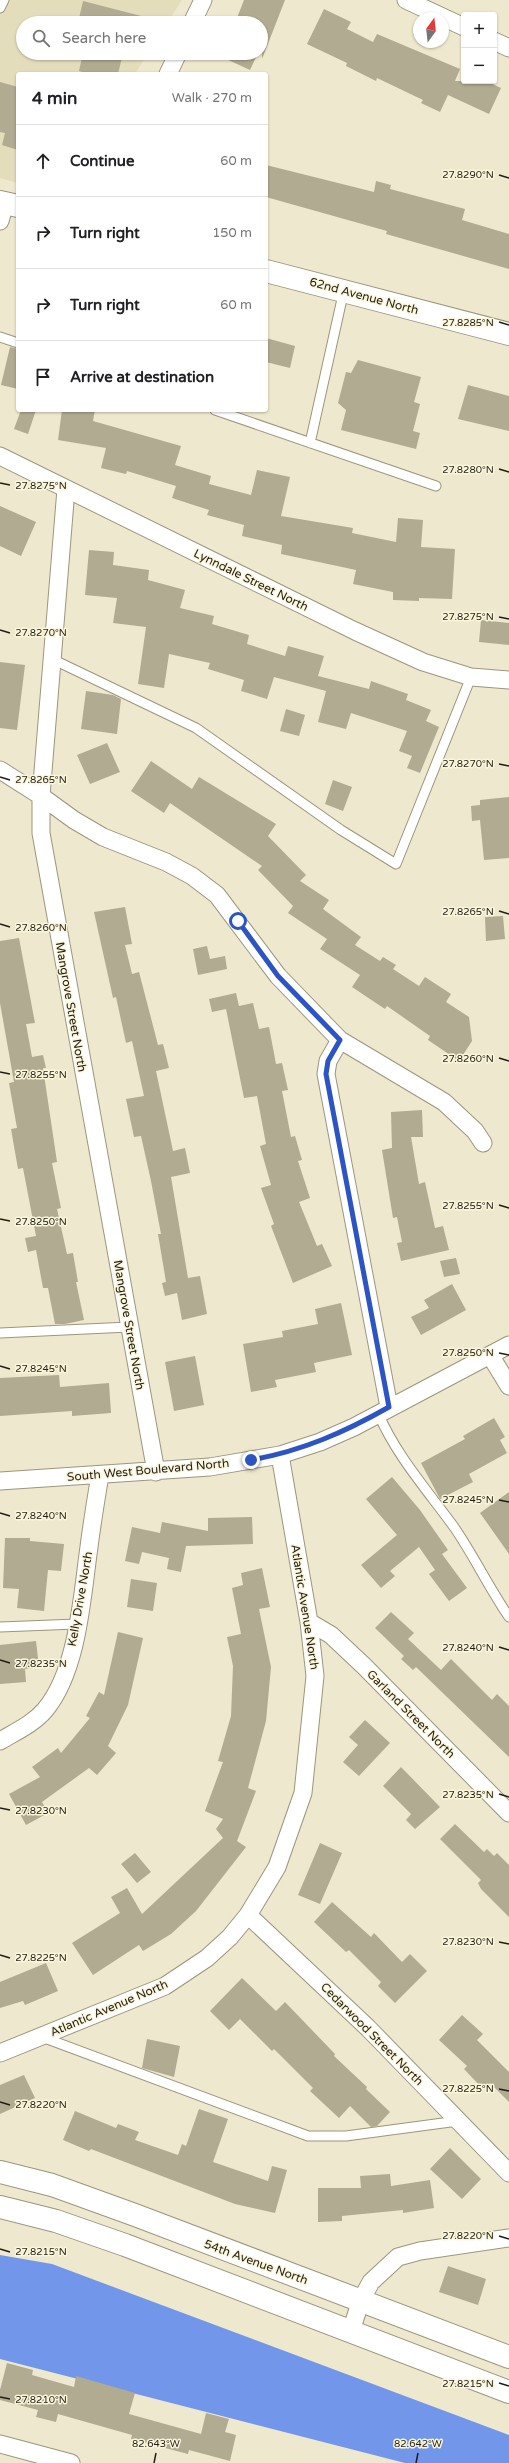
<!DOCTYPE html>
<meta charset="utf-8">
<style>
:root{--surface:#fff;--page:#f6f6f6;--text:#202124;--muted:#757577;--line:#e0e0e0}
body{margin:0;font-family:"Varela Round",sans-serif;background:var(--page);color:var(--text)}
.controls{position:absolute;right:12px;top:12px;display:grid;overflow:hidden;border-radius:4px;box-shadow:0 1px 3px #0004}
.controls button{width:36px;height:36px;display:grid;place-items:center;padding:0;border:0;border-bottom:1px solid var(--line);background:var(--surface);color:var(--text);font:20px sans-serif}
.compass{position:absolute;left:413px;top:12px;width:36px;height:36px;border-radius:50%;background:var(--surface);box-shadow:0 1px 3px #0004;rotate:15deg}
.stop{position:absolute;width:12px;height:12px;margin:-9px;border:3px solid #2c54c3;border-radius:50%;background:#fff}
.stop.end{background:#2c54c3;border-color:#fff;box-shadow:0 1px 4px #0008}
.list{margin:0;padding:0;list-style:none}
h2{display:flex;justify-content:space-between;align-items:center;height:52px;margin:0;padding:0 16px;font-size:17px}
h2 small{font-size:13px;font-weight:400;color:var(--muted)}
.list li{display:grid;grid-template-columns:26px 1fr auto;gap:12px;align-items:center;box-sizing:border-box;height:72px;padding:0 16px;border-top:1px solid var(--line)}
.list b{display:block;font-size:15px;white-space:nowrap}
.list em{font-size:13px;font-style:normal;color:var(--muted)}
.icon{flex:none;width:22px;height:22px;fill:none;stroke:currentColor;stroke-width:2;stroke-linecap:round;stroke-linejoin:round}
.map{position:relative;flex:none;width:509px;height:2463px;overflow:hidden}
.search{position:absolute;background:var(--surface);box-shadow:0 1px 3px #0004;left:16px;top:16px;width:252px;height:44px;display:flex;align-items:center;gap:10px;box-sizing:border-box;padding:0 14px;border-radius:22px;color:var(--muted);font-size:15px}
.panel{position:absolute;background:var(--surface);box-shadow:0 1px 3px #0004;left:16px;top:72px;width:252px;height:340px;border-radius:4px}
.map>svg:first-child{display:block}
.built{fill:#e4ddbc}
.water{fill:#7296e9}
.building{fill:#b0ab91}
.lines{fill:none;stroke-linecap:round;stroke-linejoin:round}
.lane-casing{stroke:#9b967d;stroke-width:11}
.street-casing{stroke:#9b967d;stroke-width:19}
.secondary-casing{stroke:#9b967d;stroke-width:24}
.lane{stroke:#fff;stroke-width:9}
.street{stroke:#fff;stroke-width:17}
.secondary{stroke:#fff;stroke-width:22}
.route{stroke:#2c54c3;stroke-width:5}
.ticks{fill:none;stroke:#201e14;stroke-width:1.5}
.labels{text-anchor:middle;stroke-width:3;stroke-linejoin:round;paint-order:stroke}
.street-label{font-size:12px;fill:#201e14;stroke:#fbf6db}
.ticks-label{font-size:10px;text-anchor:middle;fill:#201e14;stroke:#fbf6db;stroke-width:3;stroke-linejoin:round;paint-order:stroke}
</style>
<div class="map">
<svg width="509" height="2463" viewBox="0 0 509 2463">
<rect width="100%" height="100%" fill="#eee8ce"/>
<path class="built" d="M0,0H182L167,23H23V53H148L135,74H18V183L0,178Z"/>
<path class="water" d="M0,2255L52,2264L509,2435V2463H405L0,2359Z"/>
<path class="building" d="M244,0H285L262,59L261,23H235Z
M83,1L149,18V23H78Z
M324,9L351,22L347,29L373,42L377,34L460,69L455,81H486L501,88L489,114L448,95L440,112L421,103L423,100L377,78L376,81L346,66L347,63L307,44Z
M83,53H123L118,74H89L79,71Z
M213,53H258L250,70Z
M0,82L18,87V150L2,145L5,133L0,132Z
M266,165L374,192L376,181L391,185L390,189L465,209L462,220L509,234V269L386,234L387,231L266,197Z
M266,338L295,346L290,368L266,362Z
M10,347L18,349V389L1,385Z
M358,360L421,377L414,402L420,404L413,431L420,433L416,449L341,430L346,410L338,403L346,372L351,373Z
M468,385L509,396V431L458,419Z
M21,410H36L28,434L14,429Z
M62,410H95L93,421L181,446L175,465L211,476L209,484L251,495L257,470L290,477L281,516L353,528L352,533L396,542L398,518L423,520L421,547L455,549L452,599L419,598V601L393,600V592L353,584L356,570L281,554L282,545L242,536L244,525L207,515L209,510L172,498L176,486L127,471L126,474L101,468L106,448L58,440Z
M0,506L36,522L21,556L0,546Z
M89,550L114,552L113,565L149,570L148,580L185,590L180,608L214,616L212,624L249,635L247,644L285,656L288,646L324,656L318,676L369,689L371,681L408,694L406,700L431,710L426,721L439,727L420,773L407,768L412,756L399,751L407,731L351,713L346,729L318,722L326,691L274,677L267,699L241,691L244,680L208,669L210,663L169,654L164,688L138,684L146,627L113,623L117,598L85,595Z
M481,620L509,623V645L479,642Z
M0,662L25,665L17,730L0,728Z
M86,691L113,695L121,699L117,734L81,729Z
M286,709L305,715L299,736L280,731Z
M107,743L120,772L90,784L77,755Z
M151,761L192,789L199,777L276,824L268,836L306,875L300,881L329,900L323,909L361,937L355,945L380,961L383,957L396,965L393,969L419,986L425,977L451,994L446,1002L469,1017L472,1041L459,1061L428,1040L430,1036L387,1006L385,1009L352,987L360,975L320,949L327,939L288,913L293,906L258,870L262,866L170,803L164,813L131,791Z
M333,780L352,787L343,811L325,804Z
M509,797V858L484,860L480,820L472,821L471,806L480,805V800Z
M125,907L132,944L125,945L132,974L139,972L158,1045L163,1044L169,1068L156,1071L173,1151L185,1148L190,1173L171,1177L188,1278L200,1276L207,1314L182,1320L177,1293L165,1296L162,1283L166,1282L158,1234H161L151,1181L141,1136L134,1137L126,1099L144,1096L132,1041L126,1043L116,997L113,998L94,912Z
M503,916L505,939L486,941L485,917Z
M19,938L35,1023L26,1024L32,1057L43,1055L46,1068H43L57,1162L52,1163L61,1208L57,1209L67,1254L73,1253L78,1282H76L84,1320L65,1324H55L48,1288H43L36,1250L28,1252L25,1238L36,1236L23,1168L18,1169L11,1129L17,1128L9,1083L14,1082L0,1003V941Z
M207,946L210,959L225,956L227,969L198,975L193,949Z
M236,993L239,1006L253,1003L259,1029L269,1027L276,1064L282,1063L288,1090L282,1091L291,1137L295,1136L302,1160L298,1161L310,1198L299,1202L317,1246L322,1244L332,1266L293,1283L271,1226L274,1224L261,1188L271,1185L260,1146L266,1144L257,1096L244,1098L226,1009L212,1012L209,999Z
M422,1110L423,1137H411L419,1184L425,1182L435,1228L443,1226L449,1250L401,1261L397,1243L402,1242L397,1217L393,1218L382,1150L392,1148L391,1112Z
M456,1258L460,1274L444,1277L440,1261Z
M452,1284L466,1310L421,1335L411,1317L429,1308L424,1300Z
M341,1303L352,1355L314,1363L316,1372L275,1380L277,1387L251,1392L243,1344L283,1337L282,1331L318,1324L315,1309Z
M195,1356L204,1405L174,1411L165,1362Z
M59,1375L60,1387L109,1383L111,1413L72,1416V1411L0,1416V1378Z
M494,1418L505,1437L500,1440L507,1453L469,1474L473,1482L440,1499L421,1463L465,1439L463,1436Z
M392,1477L420,1510L448,1550L442,1554L467,1588L449,1601L429,1574L435,1570L419,1547L390,1571L395,1576L381,1588L361,1565L397,1535L366,1499Z
M509,1492V1554L480,1513Z
M252,1517L253,1544L186,1546L181,1572L167,1569L169,1558L142,1552L139,1564L125,1561L132,1527L160,1533L162,1522L208,1531V1518Z
M5,1538H30V1541L64,1544L61,1571L48,1570L44,1611L17,1608L19,1589L3,1588Z
M262,1568L270,1607L259,1609L271,1667L266,1721L248,1788L256,1791L237,1841L246,1847L196,1911L171,1934L143,1951L139,1945L93,1975L72,1943L120,1913L111,1897L127,1888L142,1914L223,1838L216,1829L223,1819L205,1811L223,1762L218,1761L231,1716L233,1666L227,1637L241,1634L232,1588L243,1585L241,1573Z
M131,1579L157,1583L153,1611L127,1607Z
M391,1612L414,1633L408,1639L441,1670L451,1659L492,1700L497,1694L509,1706V1757L416,1667L413,1670L401,1659L404,1656L375,1628Z
M118,1632L143,1638L128,1705L108,1746L116,1753L97,1775L89,1768L42,1802L48,1813L26,1825L9,1794L40,1777L32,1767L58,1748L61,1753L90,1718L86,1716L99,1692L104,1695Z
M36,1641L39,1667L25,1669L26,1682L0,1684V1645Z
M365,1720L390,1743L359,1776L343,1762L358,1745L349,1737Z
M401,1767L440,1807L415,1829L406,1820L411,1814L383,1786Z
M455,1824L484,1852L487,1849L494,1856L497,1853L509,1865V1917L481,1889L478,1883L481,1880L440,1839Z
M320,1843L342,1853L320,1904L298,1895Z
M135,1853L151,1872L137,1883L121,1864Z
M332,1902L371,1937L374,1933L402,1962L410,1954L427,1971L395,2003L378,1986L381,1982L349,1950L346,1952L314,1922Z
M46,1963L58,1991L25,2005L23,2001L0,2008V1982Z
M242,1978L276,2011L285,2002L335,2054L334,2056L367,2087L366,2089L390,2112L377,2126L371,2127L350,2106L339,2118L310,2091L313,2088L274,2049L272,2051L240,2019L229,2030L210,2011Z
M462,2015L483,2034L477,2040L509,2072V2102L490,2083L483,2089L464,2069L467,2066L439,2040Z
M147,2039L180,2046L174,2077L142,2068Z
M24,2075L35,2098L0,2114V2085Z
M199,2109L228,2119L213,2162L268,2181L272,2166L287,2170L275,2213L235,2204L91,2149L89,2151L63,2140L75,2111L116,2128L118,2124L139,2132L135,2140L178,2155L182,2144L186,2146Z
M450,2148L481,2179L462,2199L430,2169Z
M390,2174L391,2186L430,2180L434,2208L403,2213V2210L342,2216V2221L318,2222V2188H361L360,2176Z
M448,2266L486,2279L478,2305L439,2292Z
M7,2363L33,2370L32,2375L74,2387L76,2376L135,2393L129,2414L201,2434L206,2413L229,2419L225,2432L236,2435L230,2461L189,2450L188,2454L131,2439L132,2435L58,2414L56,2422L36,2417L38,2410L0,2400V2390Z"/>
<g class="lines">
<defs>
<path id="lane" d="M0,8L4,0
M0,337L18,343
M215,410L436,486
M310,443L344,290
M52,659L196,728L341,830L396,864L471,677
M0,1333L129,1327
M378,1413C396,1455 427,1490 454,1527C474,1556 489,1588 509,1617
M0,1627L77,1624
M42,2037L308,2136H346L458,2121"/>
<path id="street" d="M406,0L464,27
M192,23L203,0
M494,41L509,48
M168,74L178,53
M0,221L5,203
M0,456L355,631L423,662L471,677L509,680
M66,489L41,796V833L156,1472
M0,770L41,796L74,820L103,837L166,862L192,876L217,895L278,976L340,1040L444,1102L475,1131L483,1143
M340,1040L328,1061L326,1074L389,1407
M490,1355L509,1386
M0,1481L210,1467L280,1455L320,1442L354,1427L509,1345
M309,1622L331,1635L364,1666L509,1813
M0,1741C15,1732 33,1724 45,1710C78,1671 82,1596 89,1547C92,1523 96,1499 100,1475
M248,1915L368,2028L509,2173
M0,2053L165,1986L207,1958L230,1937L248,1915L277,1867L303,1793L315,1676L309,1622L280,1455
M351,2331L361,2300L371,2282L398,2257L420,2251L509,2238
M0,2444L71,2463"/>
<path id="secondary" d="M0,202L18,206
M266,271L509,334
M0,2172L52,2185L135,2215L509,2357
M0,2207L56,2221L125,2245L509,2392"/>
</defs>
<use href="#lane" class="lane-casing"/>
<use href="#street" class="street-casing"/>
<use href="#secondary" class="secondary-casing"/>
<use href="#lane" class="lane"/>
<use href="#street" class="street"/>
<use href="#secondary" class="secondary"/>
</g>
<g class="lines">
<path class="route" d="M238,921L278,976L340,1040L328,1061L326,1074L389,1407C345,1432 302,1451 251,1460"/>
</g>
<path class="ticks" d="M499,175L509,178M499,322L509,325M499,469L509,472M0,483L10,485M499,617L509,619M0,630L10,633M499,764L509,766M0,777L10,780M499,911L509,914M0,924L10,927M499,1058L509,1061M0,1072L10,1074M499,1205L509,1208M0,1219L10,1221M499,1353L509,1355M0,1366L10,1369M499,1500L509,1502M0,1513L10,1516M499,1647L509,1650M0,1660L10,1663M499,1794L509,1797M0,1808L10,1810M499,1942L509,1944M0,1955L10,1958M499,2089L509,2091M0,2102L10,2105M499,2236L509,2239M0,2249L10,2252M499,2383L509,2386M0,2397L10,2399M154,2463L156,2453M416,2463L418,2453"/>
<g class="labels">
<g class="street-label">
<text transform="translate(364 296) rotate(15)" y="4">62nd Avenue North</text>
<text transform="translate(251 580) rotate(26)" y="4">Lynndale Street North</text>
<text transform="translate(71 1007) rotate(80)" y="4">Mangrove Street North</text>
<text transform="translate(129 1325) rotate(80)" y="4">Mangrove Street North</text>
<text transform="translate(148 1470) rotate(-5)" y="4">South West Boulevard North</text>
<text transform="translate(80 1599) rotate(-80)" y="4">Kelly Drive North</text>
<text transform="translate(305 1607) rotate(81)" y="4">Atlantic Avenue North</text>
<text transform="translate(411 1714) rotate(45)" y="4">Garland Street North</text>
<text transform="translate(109 2008) rotate(-23)" y="4">Atlantic Avenue North</text>
<text transform="translate(372 2034) rotate(45)" y="4">Cedarwood Street North</text>
<text transform="translate(256 2262) rotate(20)" y="4">54th Avenue North</text>
</g>
</g>
<g class="ticks-label">
<text x="468" y="178">27.8290°N</text>
<text x="468" y="326">27.8285°N</text>
<text x="468" y="473">27.8280°N</text>
<text x="41" y="489">27.8275°N</text>
<text x="468" y="620">27.8275°N</text>
<text x="41" y="636">27.8270°N</text>
<text x="468" y="767">27.8270°N</text>
<text x="41" y="783">27.8265°N</text>
<text x="468" y="915">27.8265°N</text>
<text x="41" y="931">27.8260°N</text>
<text x="468" y="1062">27.8260°N</text>
<text x="41" y="1078">27.8255°N</text>
<text x="468" y="1209">27.8255°N</text>
<text x="41" y="1225">27.8250°N</text>
<text x="468" y="1356">27.8250°N</text>
<text x="41" y="1372">27.8245°N</text>
<text x="468" y="1503">27.8245°N</text>
<text x="41" y="1519">27.8240°N</text>
<text x="468" y="1651">27.8240°N</text>
<text x="41" y="1667">27.8235°N</text>
<text x="468" y="1798">27.8235°N</text>
<text x="41" y="1814">27.8230°N</text>
<text x="468" y="1945">27.8230°N</text>
<text x="41" y="1961">27.8225°N</text>
<text x="468" y="2092">27.8225°N</text>
<text x="41" y="2108">27.8220°N</text>
<text x="468" y="2239">27.8220°N</text>
<text x="41" y="2255">27.8215°N</text>
<text x="468" y="2387">27.8215°N</text>
<text x="41" y="2403">27.8210°N</text>
<text x="156" y="2447">82.643°W</text>
<text x="418" y="2447">82.642°W</text>
</g>
</svg>
<div class="controls">
<button>+</button>
<button>−</button>
</div>
<svg class="compass" viewBox="-18 -18 36 36"><path d="M0-13l5 13h-10z" fill="#e53935"/><path d="M0 13l5-13h-10z" fill="#757577"/></svg>
<div class="stop" style="left:238px;top:921px"></div>
<div class="stop end" style="left:251px;top:1460px"></div>
<div class="search"><svg class="icon" aria-label="search" viewBox="0 0 24 24"><circle cx="10" cy="10" r="6"/><path d="M15 15l6 6"/></svg>Search here</div>
<section class="panel">
<h2>4 min<small>Walk · 270 m</small></h2>
<ul class="list">
<li><svg class="icon" aria-label="ahead" viewBox="0 0 24 24"><path d="M12 20V5M6 11l6-6 6 6"/></svg><div><b>Continue</b></div><em>60 m</em></li>
<li><svg class="icon" aria-label="right" viewBox="0 0 24 24"><path d="M7 20v-9h11M14 6l5 5-5 5"/></svg><div><b>Turn right</b></div><em>150 m</em></li>
<li><svg class="icon" aria-label="right" viewBox="0 0 24 24"><path d="M7 20v-9h11M14 6l5 5-5 5"/></svg><div><b>Turn right</b></div><em>60 m</em></li>
<li><svg class="icon" aria-label="arrive" viewBox="0 0 24 24"><path d="M6 21V4h12l-3 4 3 4H6"/></svg><div><b>Arrive at destination</b></div></li>
</ul>
</section>
</div>
